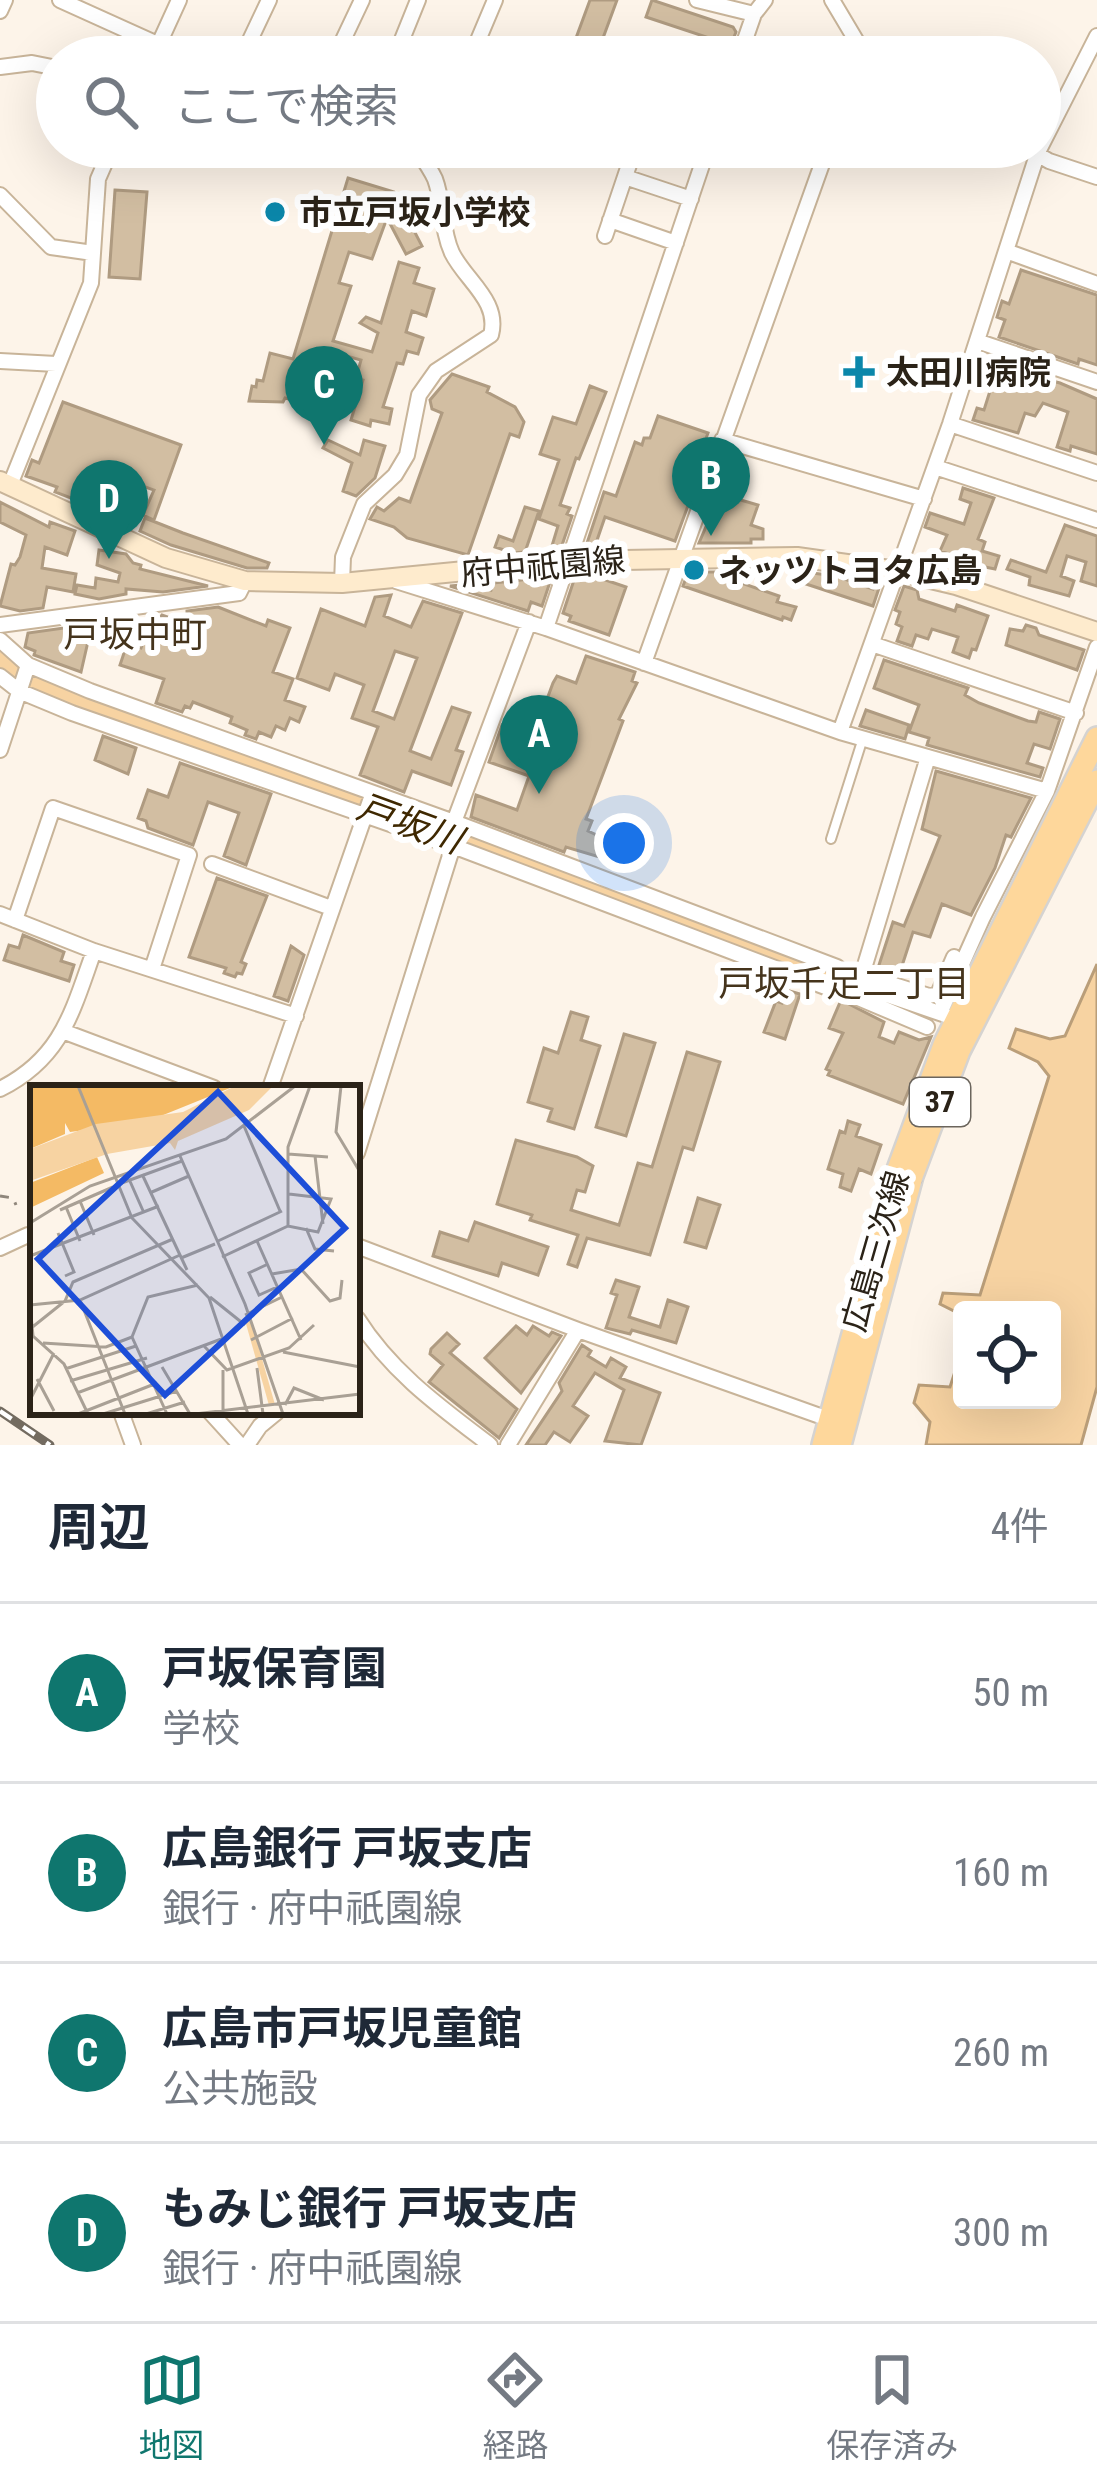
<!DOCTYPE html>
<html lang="ja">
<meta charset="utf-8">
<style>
:root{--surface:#fff;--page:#f2f2f3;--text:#1f2937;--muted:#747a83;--line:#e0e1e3;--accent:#0f766e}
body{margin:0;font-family:"Roboto Condensed","Noto Sans JP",sans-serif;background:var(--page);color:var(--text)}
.controls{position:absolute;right:36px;bottom:36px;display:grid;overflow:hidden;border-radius:12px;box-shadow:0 12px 48px #0002}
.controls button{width:108px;height:108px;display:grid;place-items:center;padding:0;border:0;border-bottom:3px solid var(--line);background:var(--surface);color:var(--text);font:60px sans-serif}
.you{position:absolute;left:624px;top:843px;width:42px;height:42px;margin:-30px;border:9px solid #fff;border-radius:50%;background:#1a73e8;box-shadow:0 0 0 18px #1a73e833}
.badge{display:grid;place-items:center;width:78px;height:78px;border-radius:50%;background:var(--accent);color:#fff;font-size:39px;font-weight:700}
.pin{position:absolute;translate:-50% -99px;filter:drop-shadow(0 3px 6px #0008)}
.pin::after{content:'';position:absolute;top:63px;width:42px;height:36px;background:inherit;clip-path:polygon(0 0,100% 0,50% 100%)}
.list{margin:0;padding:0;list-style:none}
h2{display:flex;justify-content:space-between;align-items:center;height:156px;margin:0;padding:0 48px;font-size:51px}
h2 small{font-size:39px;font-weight:400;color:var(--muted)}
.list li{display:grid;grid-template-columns:78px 1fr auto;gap:36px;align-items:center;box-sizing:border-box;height:180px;padding:0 48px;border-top:3px solid var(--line)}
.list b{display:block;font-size:45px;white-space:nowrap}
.list p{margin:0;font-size:39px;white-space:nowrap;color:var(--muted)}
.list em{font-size:39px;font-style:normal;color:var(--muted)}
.icon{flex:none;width:66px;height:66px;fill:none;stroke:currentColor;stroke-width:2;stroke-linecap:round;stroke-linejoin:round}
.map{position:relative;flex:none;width:1097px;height:1445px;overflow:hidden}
.search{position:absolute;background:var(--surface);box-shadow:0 12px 48px #0002;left:36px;right:36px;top:36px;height:132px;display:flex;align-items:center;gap:30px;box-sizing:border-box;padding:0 42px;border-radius:66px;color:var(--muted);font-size:45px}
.sheet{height:876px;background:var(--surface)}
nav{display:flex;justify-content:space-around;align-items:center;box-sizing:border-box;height:168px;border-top:3px solid var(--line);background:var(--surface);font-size:33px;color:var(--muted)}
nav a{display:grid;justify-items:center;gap:6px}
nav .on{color:var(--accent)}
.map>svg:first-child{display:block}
.water{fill:#f7d3a2;stroke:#ba9e79;stroke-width:3}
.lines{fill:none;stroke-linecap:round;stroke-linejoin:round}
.river{stroke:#f7d3a2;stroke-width:24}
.building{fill:#d2bea2;stroke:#af9b81;stroke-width:3;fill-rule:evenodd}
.service-casing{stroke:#c8b499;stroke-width:12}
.minor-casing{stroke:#c8b499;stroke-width:18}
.secondary-casing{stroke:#c8b499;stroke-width:22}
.primary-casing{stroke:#d5d3d1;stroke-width:26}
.path{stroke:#8f867b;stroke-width:3;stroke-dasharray:9 9;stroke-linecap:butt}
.service{stroke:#fff;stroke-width:8}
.minor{stroke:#fff;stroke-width:14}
.secondary{stroke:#feebcd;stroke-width:18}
.primary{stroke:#fed79b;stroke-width:21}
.rail-casing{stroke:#736b60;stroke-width:9}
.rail{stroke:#fff;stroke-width:4.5;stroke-dasharray:14;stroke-linecap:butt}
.path-bridge{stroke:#8f867b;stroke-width:3;stroke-dasharray:9 9;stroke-linecap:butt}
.poi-dot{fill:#0b87aa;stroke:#fff;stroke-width:4.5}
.labels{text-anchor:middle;stroke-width:12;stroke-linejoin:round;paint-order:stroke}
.shield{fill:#fff;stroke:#6b655d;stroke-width:3}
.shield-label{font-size:30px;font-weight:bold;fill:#2b2318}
.poi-label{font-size:33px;font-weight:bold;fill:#2b2318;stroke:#fff;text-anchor:start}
.street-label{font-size:33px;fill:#2b2318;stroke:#fff}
.neighbourhood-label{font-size:36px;fill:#45341c;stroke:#fff}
.water-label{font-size:36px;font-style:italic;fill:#3f2801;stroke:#fff}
.inset-river{fill:none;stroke:#f7d3a2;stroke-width:6}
.inset-road{fill:none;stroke:#a9a095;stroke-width:3}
.view{fill:#1d4ed8;fill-opacity:0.15;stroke:#1d4ed8;stroke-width:6}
.inset-edge{fill:none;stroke:#2b2318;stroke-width:6}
</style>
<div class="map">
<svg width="1097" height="1445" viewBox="0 0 1097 1445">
<rect width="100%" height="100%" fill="#fdf4e9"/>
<path class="water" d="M1097,964V1387L1081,1445H926L930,1422L914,1403L919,1385L950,1387L962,1350V1400H1052V1310H962V1315L940,1304L943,1293L980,1295L1049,1076L1038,1062L1009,1048L1016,1029L1050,1039L1065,1036Z"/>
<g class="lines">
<path class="river" d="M0,661L38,686L102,711L244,758L617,894L747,948L824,974"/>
</g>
<path class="building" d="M590,0H617L596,57H569Z
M652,0L733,27L736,32L732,42L727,44L646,17Z
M348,178L394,192L422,246L406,254L387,218L372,259L349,252L339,283L351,286L333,341L372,352L378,333L360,323L366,317L381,323L399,262L419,268L414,283L434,289L426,316L412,311L406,332L423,338L418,354L407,351L403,364L397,363L383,407L392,409L389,424L371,420L370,426L351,420L363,380L356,378L361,360L325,350L315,382L320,383L313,405L285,398L283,402L249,401L252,386L256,387L257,380L263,381L270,353L293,359Z
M115,190L147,192L140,279L109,277Z
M1021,270L1097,295V365L1079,359L1078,364L999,337L1005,320L997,317L1002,301L1009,304Z
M998,360L1014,366L1015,376L1039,384L1041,378L1060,383L1097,399V454L1071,446L1070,451L1057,447L1068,412L1043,403L1035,416L1025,413L1018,433L973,420L977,408L984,410L990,391L983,387L989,368L994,370Z
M452,374L489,387L487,392L515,407L524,422L519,437L510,434L468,555L407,538L394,527L370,519L377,507L384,511L399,498L410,502L442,413L432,409L430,400Z
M590,386L606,392L579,459L576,458L560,505L570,508L567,514L572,516L561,548L551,549L558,526L539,519L559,460L540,454L553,417L576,424Z
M63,402L181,445L154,520L143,515L154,490L95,469L84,503L55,492L57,487L26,476L32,460L39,463Z
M658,416L708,433L702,449L708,451L675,541L605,517L595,546L587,543L604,492L616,496L635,442L642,445L644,438H650Z
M328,440L360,455L364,440L385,446L375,478L356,496L343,491L352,463L323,448Z
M963,488L994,498L978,539L985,542L982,551L999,556L995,569L960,562L961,558L940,551L947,535L925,527L930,513L964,524L971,503L960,499Z
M720,494L758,505L751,525L763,529V539H751V543H699Z
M0,502L49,527L50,522L75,531L67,555L45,547L42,568L76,574L73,592L47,587L43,608L20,611L0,606L11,564L15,565L20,557L26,535L0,522Z
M525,507L539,511L525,552L513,553L495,547L499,536L513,541Z
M145,518L183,533L269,563L267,568H247L171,545L140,531Z
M1065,525L1097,536V586L1081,581L1086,562L1067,556L1061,576L1074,581L1069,596L1029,585L1030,577L1007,569L1011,560L1046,572Z
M99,550L126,554L133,563L141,565L140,569L208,586L163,592L126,589V594L99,599L75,594L77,585L95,588L96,578L118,582L120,573L97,565Z
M688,572H727V578L779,596L777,602L796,607L791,620L783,617L782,620L683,586Z
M804,572L836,576L873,589L876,582H881L873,606L800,582Z
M576,574H588L626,587L609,635L569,621L571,616L563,613Z
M539,578L550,582L542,606L531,602L528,611L450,586L472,584L491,590L493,583Z
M904,586L917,590L919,599L955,611L957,605L988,616L976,650L972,649L969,658L953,652L958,637L932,629L928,639L916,635L912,646L897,641L902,627L896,624L900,612L895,610Z
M391,595L384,616L411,627L423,601L462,613L410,751L431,759L452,707L470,713L456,750L463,752L451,785L412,771L404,792L360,775L378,727L352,718L364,685L335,674L329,690L297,678L321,609L365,626L375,597ZM395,651L417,658L394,719L373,711Z
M218,607L266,626L268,620L290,628L273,672L293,679L285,700L305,707L299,722L290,718L285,730L276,726L271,737L259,732L256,739L245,735L247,730L230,723L232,717L193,702L190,708L185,706L182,712L156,703L164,679L120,665L127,644L141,648L152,618L158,620L162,615L187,624V611Z
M92,624L81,672L34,655L35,651L25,647L28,633Z
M1026,625L1036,628L1039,635L1084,650L1077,670L1006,645L1010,629L1023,631Z
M586,656L635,672L632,681L637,683L619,719L623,721L586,819L592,821L588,831L612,842L606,859L566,847L564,852L471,817L476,795L517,810L529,776L489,762L502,725L532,740L553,683L557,676L576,683Z
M884,660L968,688L965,695L979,703L1028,721L1036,722L1039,712L1060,719L1050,749L1034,744L1027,763L1043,768L1040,777L927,745L929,738L909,732L919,705L874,688Z
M866,710L909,725L905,739L860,726Z
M103,736L136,748L128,774L95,760Z
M180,763L271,794L246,865L224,856L239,813L208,802L193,845L148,828L146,821L138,818L148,790L168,797Z
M936,771L1031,798L1011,837L1006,835L995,868L971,915L942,904L930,937L913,932L899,975L878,968L893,922L904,926L940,836L922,829Z
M217,878L267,896L241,962L246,964L242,974L237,973L235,977L224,973L226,968L189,957Z
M23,935L64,952L61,961L74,965L69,981L4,960L9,945L19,948Z
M291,946L304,955L288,1001L274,996Z
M786,990L800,994L785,1039L764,1032L776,1001L782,1003Z
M841,1000L884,1022L879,1037L894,1043L899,1032L919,1040L931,1037L903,1104L828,1075L830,1071L826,1069L843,1033L829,1028Z
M571,1012L588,1017L581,1040L600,1046L574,1129L548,1121L552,1109L528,1102L544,1048L558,1053Z
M624,1034L655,1043L626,1136L596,1127Z
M687,1052L720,1062L693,1150L683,1147L650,1255L587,1238L577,1267L568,1264L578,1235L530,1220L532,1215L497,1204L516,1140L577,1157L593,1166L585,1192L577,1190L571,1210L619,1225L638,1163L652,1167Z
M848,1121L860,1125L856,1136L881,1145L871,1174L859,1169L851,1191L840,1187L843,1174L828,1169L840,1131L845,1133Z
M698,1198L720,1205L706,1248L685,1242Z
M475,1222L548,1247L538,1275L502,1263L498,1276L433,1256L440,1232L468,1241Z
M616,1280L639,1287L629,1317L660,1327L668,1300L688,1307L676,1343L632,1330L630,1334L606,1328L617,1295L611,1293Z
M516,1326L527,1335L533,1326L549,1336L552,1332L561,1336L521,1393L485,1358Z
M447,1333L459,1344L450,1353L517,1409L499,1438L429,1382L443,1365L430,1354L431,1349Z
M582,1345L591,1351L588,1356L606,1367L611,1358L626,1367L620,1378L660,1393L641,1445L605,1441L624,1390L595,1373L573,1406L588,1416L570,1442L554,1432L545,1445H526L562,1391L559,1383Z"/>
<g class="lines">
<defs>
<path id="service" d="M831,839L863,738"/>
<path id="minor" d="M60,0L186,57
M697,0L754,14
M832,0L860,47L861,57
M0,11L5,0
M153,57L179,0
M242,57L269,0
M335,57L362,0
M395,57L418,0
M471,57L495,0
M739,57L754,14L765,0
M914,57L918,45
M0,67L32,63L57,68
M674,147L705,157
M1025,147L1049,161L1097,177
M625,177L691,199
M0,195L51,247L93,253
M610,220L676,243
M605,236L635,147
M1006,251L1097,284
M977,341L1097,382
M0,361L56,364
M950,424L1097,473
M722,440L924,499
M935,467L1097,520
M10,485L91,283L98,179L112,147
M396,581L546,628L840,732L1047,791
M342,583L343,557L364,504L395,475L407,455L419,395L436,371L491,335C500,301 466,281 452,253C441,229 444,203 435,179C430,168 422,157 415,147
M0,625L239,593L245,581
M546,628L708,147
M0,640L28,665L90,691L454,822L837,967L852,983L856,997L927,1027
M872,644L1076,713
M644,663L828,147
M0,676L19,691L72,713L453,846L828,988L852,983L963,1021
M840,732L950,424L1038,152L1097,36
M0,750L28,665
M454,822L529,622
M212,864L331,908
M0,914L94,951L296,1016
M15,920L53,808L189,855L152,969
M862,975L929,996L938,994L954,957
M852,983L862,975L928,757
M940,1013L983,917L1047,791L1097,647
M65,1032L214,1088
M270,1088L372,795
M0,1089C62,1058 72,1012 94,951
M357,1153L453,846
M357,1246L578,1330L834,1421
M0,1248L28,1235L33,1237
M357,1318C391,1372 440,1407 490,1445
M121,1412L133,1445
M210,1412L240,1445
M247,1445L260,1426L277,1412
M508,1445L578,1330"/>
<path id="secondary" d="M0,481L166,558L245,581L342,583L568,561L797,557L897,571L956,585L1097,632"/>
<path id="primary" d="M823,1445L897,1172L944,1045L1097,738
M840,1445L912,1176L959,1051L1097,781"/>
</defs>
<use href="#service" class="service-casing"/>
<use href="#minor" class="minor-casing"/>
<use href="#secondary" class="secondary-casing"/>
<use href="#primary" class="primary-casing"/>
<path class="path" d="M0,1196L13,1198L16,1205"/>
<use href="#service" class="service"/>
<use href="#minor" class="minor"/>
<use href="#secondary" class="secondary"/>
<use href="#primary" class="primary"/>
<defs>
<path id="rail" d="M0,1411L50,1445"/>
</defs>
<use href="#rail" class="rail-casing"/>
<use href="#rail" class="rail"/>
<path class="path-bridge" d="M887,1173L922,1182"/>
</g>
<g class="poi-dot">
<circle cx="275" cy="212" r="12"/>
<path d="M853 354h12v12h12v12h-12v12h-12v-12h-12v-12h12z"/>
<circle cx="694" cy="570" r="12"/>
</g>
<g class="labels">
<rect class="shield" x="910" y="1078" width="60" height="48" rx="9"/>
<g class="shield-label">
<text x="940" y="1112">37</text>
</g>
<g class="poi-label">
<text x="299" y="224">市立戸坂小学校</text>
<text x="886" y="384">太田川病院</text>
<text x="718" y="582">ネッツトヨタ広島</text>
</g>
<g class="street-label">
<text transform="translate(543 566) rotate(-5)" y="12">府中祇園線</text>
<text transform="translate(875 1251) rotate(-74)" y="12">広島三次線</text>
</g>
<g class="neighbourhood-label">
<text x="135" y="647">戸坂中町</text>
<text x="844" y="996">戸坂千足二丁目</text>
</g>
<g class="water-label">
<text transform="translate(410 823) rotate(20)" y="13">戸坂川</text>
</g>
</g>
<g transform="translate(30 1085)">
<rect width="330" height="330" fill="#fdf4e9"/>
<path d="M0,1H205L116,37L40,47L35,38V49L0,64ZM67,72L74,88L0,123V98Z" fill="#f4ba64"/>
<path d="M205,1H243L219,25L148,56L145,65L140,58L77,69L0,96V64L66,39L153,27Z" fill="#f7d3a2"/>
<path class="inset-river" d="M218,235L242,320"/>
<path class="inset-road" d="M48,1L102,133L179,213L218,329M311,1L306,47L330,87M214,41L250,126M258,69L298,72M150,71L215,219L253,329M285,71L293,139M112,89L157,185M99,94L114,128M89,99L152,76M122,107L159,91M50,116L64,150M36,122L50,156M30,125L83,102M0,138L60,101L196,54L265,1M258,141V62L280,1M276,143L285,164L304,166M28,148L44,187L35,191M188,156L252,126M227,156L271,255M0,171L129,121M192,172L258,141L288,147L301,114L259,109M151,173L185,159M238,179L219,188L229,210L247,202M242,189L271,184L300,216L310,213L312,195M180,212L215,240M50,215L95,329M0,220L50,215L150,170M0,220L3,251L34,279L58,329M215,230L252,212M0,244L35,216L43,197L143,154M221,255L263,233M13,258L76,262L102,252M174,261L197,285L259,263L284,240M253,267L330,282M132,282L160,329M227,283L233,329M35,284L106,261M193,285V329M7,294L24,326M40,296L117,273M47,308L194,253M0,315L24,268M255,320L264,303L294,315M48,329L127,298M73,329L147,306M116,329L155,317M137,329L102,252L118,212L168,200M165,329L330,309"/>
<path class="view" d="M188,7L315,143L135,310L8,174Z"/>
<rect width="330" height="330" class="inset-edge"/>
</g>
</svg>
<div class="controls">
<button><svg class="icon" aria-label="locate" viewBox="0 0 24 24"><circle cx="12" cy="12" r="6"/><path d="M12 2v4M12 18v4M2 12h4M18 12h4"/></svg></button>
</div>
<div class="you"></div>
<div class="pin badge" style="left:539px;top:794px">A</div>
<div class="pin badge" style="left:711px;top:536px">B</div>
<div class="pin badge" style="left:324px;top:445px">C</div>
<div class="pin badge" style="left:109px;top:559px">D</div>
<div class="search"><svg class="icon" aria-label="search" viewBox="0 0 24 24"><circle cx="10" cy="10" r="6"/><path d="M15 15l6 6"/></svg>ここで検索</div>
</div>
<section class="sheet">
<h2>周辺<small>4件</small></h2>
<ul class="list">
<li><span class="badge">A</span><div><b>戸坂保育園</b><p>学校</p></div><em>50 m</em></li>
<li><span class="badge">B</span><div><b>広島銀行 戸坂支店</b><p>銀行 · 府中祇園線</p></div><em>160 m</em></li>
<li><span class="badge">C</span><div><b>広島市戸坂児童館</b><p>公共施設</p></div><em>260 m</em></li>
<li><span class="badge">D</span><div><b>もみじ銀行 戸坂支店</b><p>銀行 · 府中祇園線</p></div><em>300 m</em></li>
</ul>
</section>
<nav>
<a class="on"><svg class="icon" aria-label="map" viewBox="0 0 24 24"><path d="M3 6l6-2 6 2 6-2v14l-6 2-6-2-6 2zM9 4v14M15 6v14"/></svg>地図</a>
<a><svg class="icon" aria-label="directions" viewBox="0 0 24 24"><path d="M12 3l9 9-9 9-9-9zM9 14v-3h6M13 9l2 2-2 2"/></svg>経路</a>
<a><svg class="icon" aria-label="saved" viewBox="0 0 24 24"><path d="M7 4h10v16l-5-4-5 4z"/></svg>保存済み</a>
</nav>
